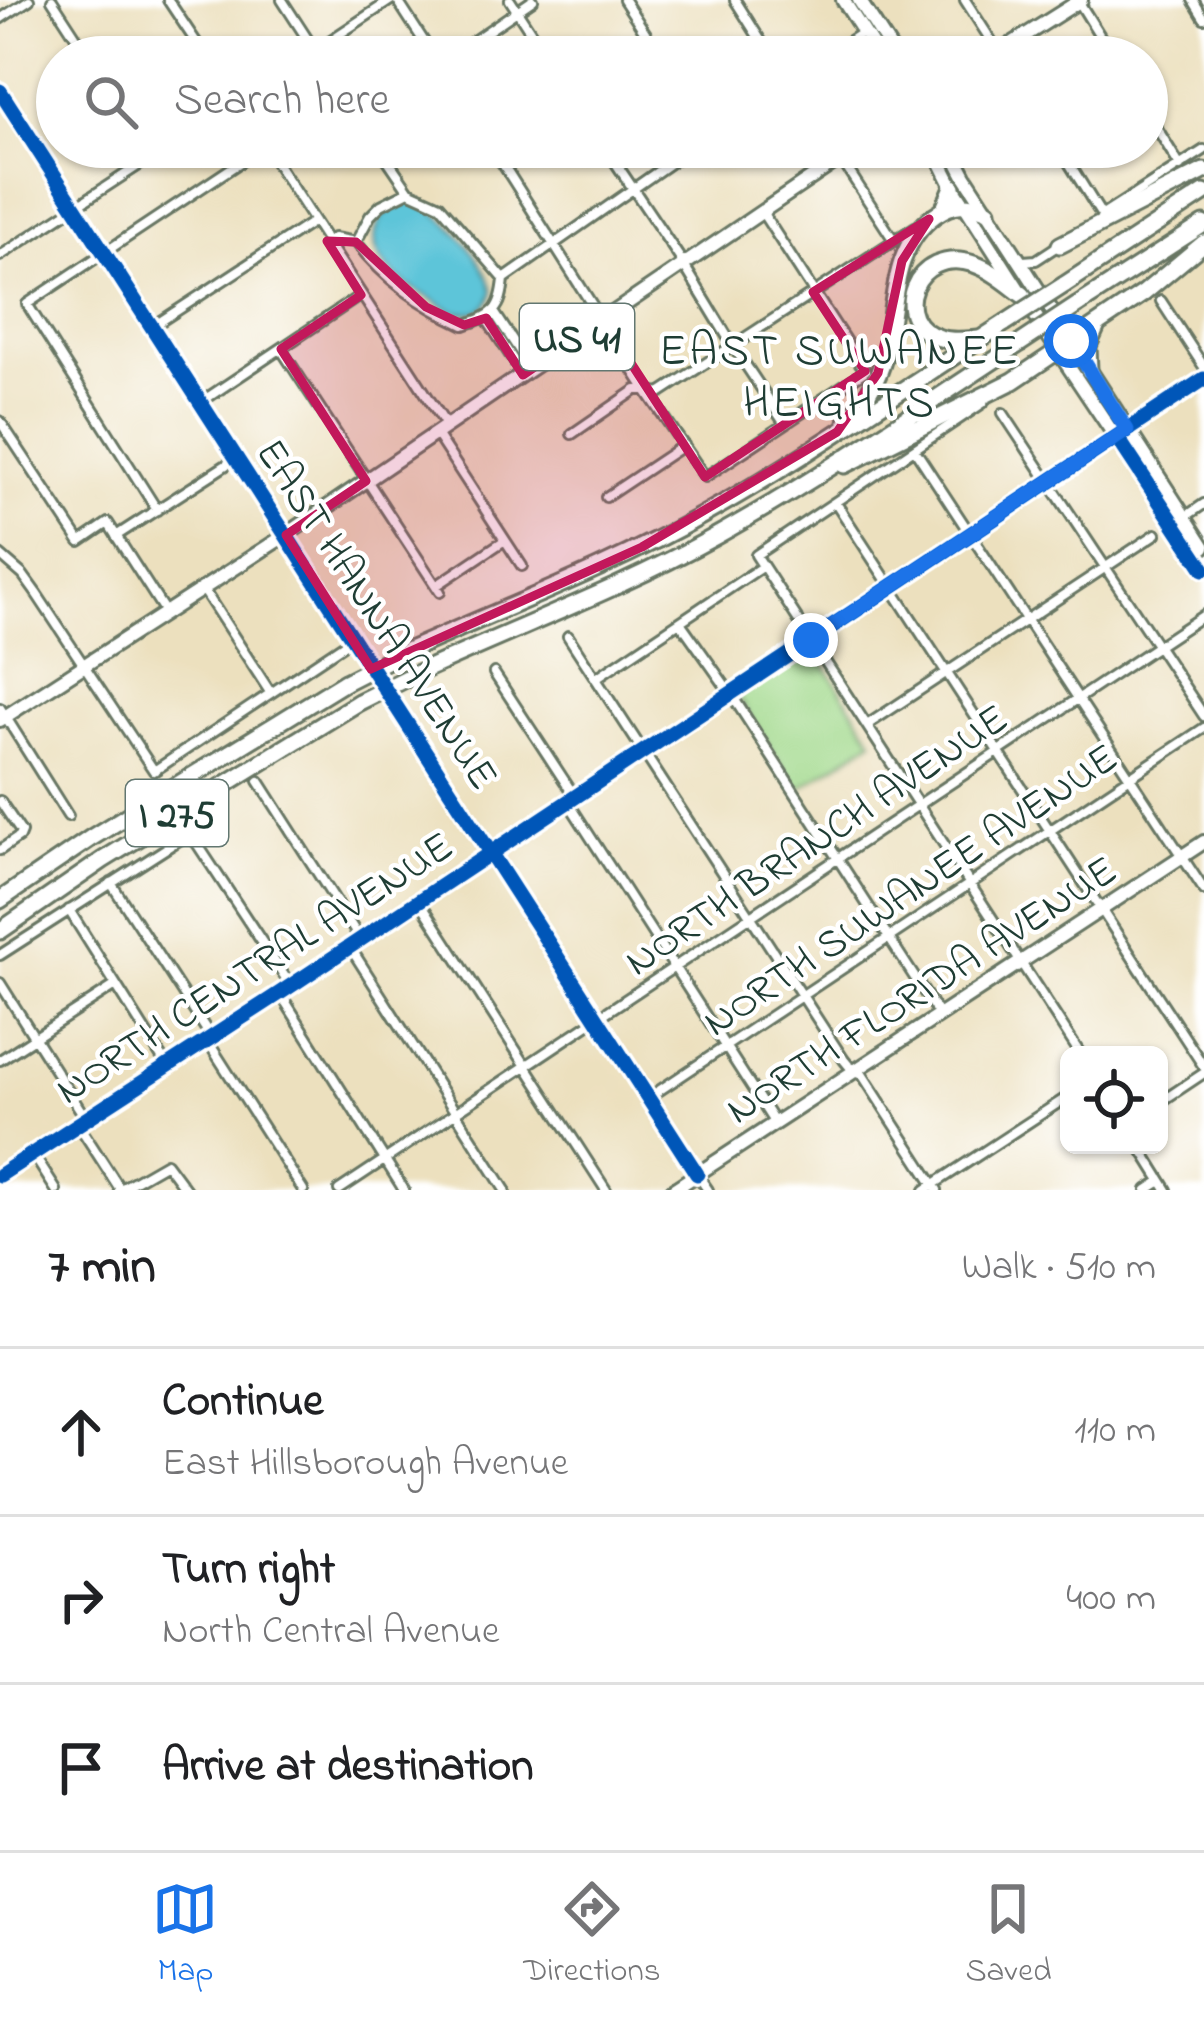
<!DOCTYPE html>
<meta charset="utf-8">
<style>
:root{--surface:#fff;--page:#f6f6f6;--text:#202124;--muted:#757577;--line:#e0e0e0;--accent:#1a73e8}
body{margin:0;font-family:"Indie Flower",sans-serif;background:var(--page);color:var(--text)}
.controls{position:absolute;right:36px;bottom:36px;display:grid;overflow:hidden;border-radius:18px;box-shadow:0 3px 9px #0004}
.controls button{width:108px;height:108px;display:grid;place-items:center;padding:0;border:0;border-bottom:3px solid var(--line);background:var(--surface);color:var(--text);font:60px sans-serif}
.stop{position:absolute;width:36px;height:36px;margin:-27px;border:9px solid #1a73e8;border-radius:50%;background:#fff}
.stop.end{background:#1a73e8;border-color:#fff;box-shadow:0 3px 12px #0008}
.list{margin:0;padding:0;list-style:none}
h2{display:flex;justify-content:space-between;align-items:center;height:156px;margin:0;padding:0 48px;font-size:51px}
h2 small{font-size:39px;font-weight:400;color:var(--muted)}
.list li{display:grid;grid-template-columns:78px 1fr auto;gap:36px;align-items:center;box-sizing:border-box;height:168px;padding:0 48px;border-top:3px solid var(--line)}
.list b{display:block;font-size:45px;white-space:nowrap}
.list p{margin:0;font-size:39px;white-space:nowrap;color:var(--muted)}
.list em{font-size:39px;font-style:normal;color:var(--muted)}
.icon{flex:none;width:66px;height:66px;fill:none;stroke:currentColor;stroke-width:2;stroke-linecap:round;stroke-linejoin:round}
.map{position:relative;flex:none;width:1204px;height:1190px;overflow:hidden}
.search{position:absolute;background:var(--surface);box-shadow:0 3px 9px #0004;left:36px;right:36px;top:36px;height:132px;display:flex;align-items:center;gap:30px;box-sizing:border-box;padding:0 42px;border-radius:66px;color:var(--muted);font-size:45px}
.sheet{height:660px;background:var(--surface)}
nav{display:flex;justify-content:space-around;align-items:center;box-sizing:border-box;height:168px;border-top:3px solid var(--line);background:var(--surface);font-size:33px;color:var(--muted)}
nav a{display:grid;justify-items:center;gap:6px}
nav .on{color:var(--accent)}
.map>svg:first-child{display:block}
.green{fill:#a1d98b;stroke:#608b60;stroke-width:3}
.water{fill:#5dc5d9;stroke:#3e8186;stroke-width:3}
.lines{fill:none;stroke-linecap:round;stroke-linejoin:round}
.street-casing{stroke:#677664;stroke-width:14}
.secondary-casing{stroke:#677664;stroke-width:15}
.primary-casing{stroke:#677664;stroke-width:18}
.highway-casing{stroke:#677664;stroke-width:21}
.street{stroke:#fff;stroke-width:8}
.secondary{stroke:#fff;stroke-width:9}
.primary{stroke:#fff;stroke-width:12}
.highway{stroke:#fff;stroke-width:15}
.highway-bridge-casing{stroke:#677664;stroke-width:21;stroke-linecap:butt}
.highway-bridge{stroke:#fff;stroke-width:15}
.cycleway-casing{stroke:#fff;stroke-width:22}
.cycleway{stroke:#0057b8;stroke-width:15}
.route{stroke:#1a73e8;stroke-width:15}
.marked{fill:#c2185b;fill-opacity:0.2;stroke:#c2185b;stroke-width:9;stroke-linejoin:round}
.labels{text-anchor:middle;stroke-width:9;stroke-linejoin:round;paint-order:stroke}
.shield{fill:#fff;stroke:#627771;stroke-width:3}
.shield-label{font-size:39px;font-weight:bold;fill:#1f3d34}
.street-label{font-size:42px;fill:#1f3d34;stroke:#fff}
.neighbourhood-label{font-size:45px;letter-spacing:3px;fill:#1f3d34;stroke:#fff}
</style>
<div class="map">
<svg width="1204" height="1190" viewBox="0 0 1204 1190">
<rect width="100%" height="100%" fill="#fff"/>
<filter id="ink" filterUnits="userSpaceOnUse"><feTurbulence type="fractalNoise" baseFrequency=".00833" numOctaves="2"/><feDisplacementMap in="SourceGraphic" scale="24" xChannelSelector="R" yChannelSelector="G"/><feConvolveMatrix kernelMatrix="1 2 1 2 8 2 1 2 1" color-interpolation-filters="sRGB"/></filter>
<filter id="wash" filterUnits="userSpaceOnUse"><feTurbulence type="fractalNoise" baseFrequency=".004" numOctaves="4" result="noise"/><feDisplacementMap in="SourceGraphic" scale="48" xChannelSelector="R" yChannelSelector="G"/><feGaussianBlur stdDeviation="2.7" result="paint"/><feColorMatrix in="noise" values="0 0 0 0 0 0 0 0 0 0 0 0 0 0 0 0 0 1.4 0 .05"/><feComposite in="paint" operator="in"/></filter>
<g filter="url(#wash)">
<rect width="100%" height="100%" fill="#ece0be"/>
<path class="green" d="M812,646L873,740L798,790L737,696Z"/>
<path class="water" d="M414,201C442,209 488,263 493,292C489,305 480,314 465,313C453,313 440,304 430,298C401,283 359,256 381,219C389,207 400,204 414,201Z"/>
</g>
<g filter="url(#ink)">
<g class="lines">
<defs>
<path id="street" d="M52,0L89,57
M168,0L206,57
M282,0L319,57
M397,0L434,57
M510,0L547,57
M624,0L661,57
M735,0L771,57
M965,0L1001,56
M1193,0L1204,18
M1079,2L1113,57
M0,19L29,0
M305,57L391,0
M450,57L533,0
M825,57L863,32
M1147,112L1180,166
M266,147L446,425
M379,147L409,191
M492,147L646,390L705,477L865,371L762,212
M605,147L679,257L733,346L785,424
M1059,147L1102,216
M841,159L893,239
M1104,214L1204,150
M327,241L334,238L356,242C385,280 421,305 464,325C494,315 501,311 504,279L440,205L409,191L381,205L370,216L356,242
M0,256L167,147
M1023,261L1036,260L1062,243
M504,279L693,147
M1161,301L1204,367
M494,312L531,368
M486,318L523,375
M152,327L314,221
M281,349L440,592
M201,402L361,295
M983,403L756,555L1081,1055
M1003,413L1204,716
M0,421L80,542L108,523L165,612
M436,434L522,566
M572,434L636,390H646L660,393L915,227
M915,450L1204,890
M606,497L684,445
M836,503L1204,1067
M157,510L27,304L263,147
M1185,517L1204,504
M116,536L237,458
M0,555L23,575L36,593L154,771L352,639
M436,586L505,540
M203,589L270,692
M680,622L731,694L939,1015
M568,636L844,1060L849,1066L862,1074L937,1190
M494,673L575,797
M596,678L763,566
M0,708L68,816
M867,725L1156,534
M259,781L360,939
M0,801L21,832L19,837L0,850
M568,802L774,1122
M111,883L211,1037
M419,900L606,1190
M69,910L167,1066
M350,947L505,1190
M0,955L190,833L291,986
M0,983L86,1119
M280,993L404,1190
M207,1040L303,1190
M0,1060L116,985
M648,1098L1204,728
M1159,1103L1204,1073
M78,1124L120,1189
M1139,1145L1167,1190
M33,1154L56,1190
M697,1174L708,1190
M119,1190L166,1163L186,1190
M339,1190L1204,615
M925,1190L1069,1096
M1147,1190L1161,1181"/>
<path id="secondary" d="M0,91L697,1174
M0,1175L280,993L1204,379"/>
<path id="primary" d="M843,0L880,57
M859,0L896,57
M991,57L1081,0
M933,147L953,187L1058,351L1204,569
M950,147L965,176L1204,547
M0,720L295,529L857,147
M673,1190L1204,842"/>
<path id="highway" d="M943,210L953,187
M1060,245L1204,171
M1064,285L1204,193
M1078,305L1204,224
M978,339C966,340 952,342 940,338C886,322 914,244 974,264C992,270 1008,284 1023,295
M1089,370L1088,346L1096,328
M847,421C861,404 875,386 882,364C897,315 887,250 935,215C953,202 968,202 988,211
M845,465L1013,381L1144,293L1204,243
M394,657C497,610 604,571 703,515C807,457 905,387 1005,323
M407,678C510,630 617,591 716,536C820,478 919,409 1019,344
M0,900L91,838L345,682
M0,931L103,860L359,702"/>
</defs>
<use href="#street" class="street-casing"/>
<use href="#secondary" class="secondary-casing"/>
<use href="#primary" class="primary-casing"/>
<use href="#highway" class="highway-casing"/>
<use href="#street" class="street"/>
<use href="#secondary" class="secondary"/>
<use href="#primary" class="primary"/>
<use href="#highway" class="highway"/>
<defs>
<path id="highway-bridge" d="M1005,323L1064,285
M1019,344L1078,305
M345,682L394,657
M359,702L407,678"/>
</defs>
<use href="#highway-bridge" class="highway-bridge-casing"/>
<use href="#highway-bridge" class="highway-bridge"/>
<defs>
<path id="cycleway" d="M0,91L697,1174
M1117,437L1204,569
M0,1175L280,993L1204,379"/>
</defs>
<use href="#cycleway" class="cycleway-casing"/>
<use href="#cycleway" class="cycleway"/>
</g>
</g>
<g class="lines" filter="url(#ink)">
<path class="route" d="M811,640L1127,430L1071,341"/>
</g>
<path class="marked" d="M929,219L902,261L878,373L837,432L642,547L371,669L286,535L366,481L281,349L361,295L327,241L356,242L426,307L464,325L486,318L523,375L603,320L705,477L865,371L813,292Z"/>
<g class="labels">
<g class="shield">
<rect x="520" y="304" width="114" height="66" rx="9"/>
<rect x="126" y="780" width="102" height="66" rx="9"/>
</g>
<g class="shield-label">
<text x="577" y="351">US 41</text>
<text x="177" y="827">I 275</text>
</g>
<g class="street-label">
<text transform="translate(379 613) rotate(57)" y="15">EAST HANNA AVENUE</text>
<text transform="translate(815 838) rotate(-34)" y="15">NORTH BRANCH AVENUE</text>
<text transform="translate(909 888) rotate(-34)" y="15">NORTH SUWANEE AVENUE</text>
<text transform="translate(253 966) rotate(-33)" y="15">NORTH CENTRAL AVENUE</text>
<text transform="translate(920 988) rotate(-33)" y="15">NORTH FLORIDA AVENUE</text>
</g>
<g class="neighbourhood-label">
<text x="840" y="364">EAST SUWANEE<tspan x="840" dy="52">HEIGHTS</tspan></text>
</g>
</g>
</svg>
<div class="controls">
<button><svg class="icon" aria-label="locate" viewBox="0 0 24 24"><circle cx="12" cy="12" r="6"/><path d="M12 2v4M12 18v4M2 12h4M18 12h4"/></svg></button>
</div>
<div class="stop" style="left:1071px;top:341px"></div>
<div class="stop end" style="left:811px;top:640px"></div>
<div class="search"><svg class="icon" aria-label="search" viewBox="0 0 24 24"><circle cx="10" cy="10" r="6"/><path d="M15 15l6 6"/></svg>Search here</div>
</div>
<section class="sheet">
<h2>7 min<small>Walk · 510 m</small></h2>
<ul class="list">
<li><svg class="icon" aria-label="ahead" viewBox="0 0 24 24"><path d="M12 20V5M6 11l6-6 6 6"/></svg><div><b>Continue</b><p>East Hillsborough Avenue</p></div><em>110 m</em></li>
<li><svg class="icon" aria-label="right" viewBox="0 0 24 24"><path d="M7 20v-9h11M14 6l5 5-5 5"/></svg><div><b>Turn right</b><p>North Central Avenue</p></div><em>400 m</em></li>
<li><svg class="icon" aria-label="arrive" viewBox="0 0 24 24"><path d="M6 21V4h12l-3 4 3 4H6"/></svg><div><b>Arrive at destination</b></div></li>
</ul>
</section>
<nav>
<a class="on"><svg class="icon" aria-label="map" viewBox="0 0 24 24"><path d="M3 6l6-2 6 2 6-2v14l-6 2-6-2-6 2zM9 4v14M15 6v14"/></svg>Map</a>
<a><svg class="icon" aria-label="directions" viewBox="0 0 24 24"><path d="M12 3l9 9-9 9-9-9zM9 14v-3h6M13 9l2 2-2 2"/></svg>Directions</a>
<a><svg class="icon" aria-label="saved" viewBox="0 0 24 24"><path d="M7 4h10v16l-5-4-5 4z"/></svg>Saved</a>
</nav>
